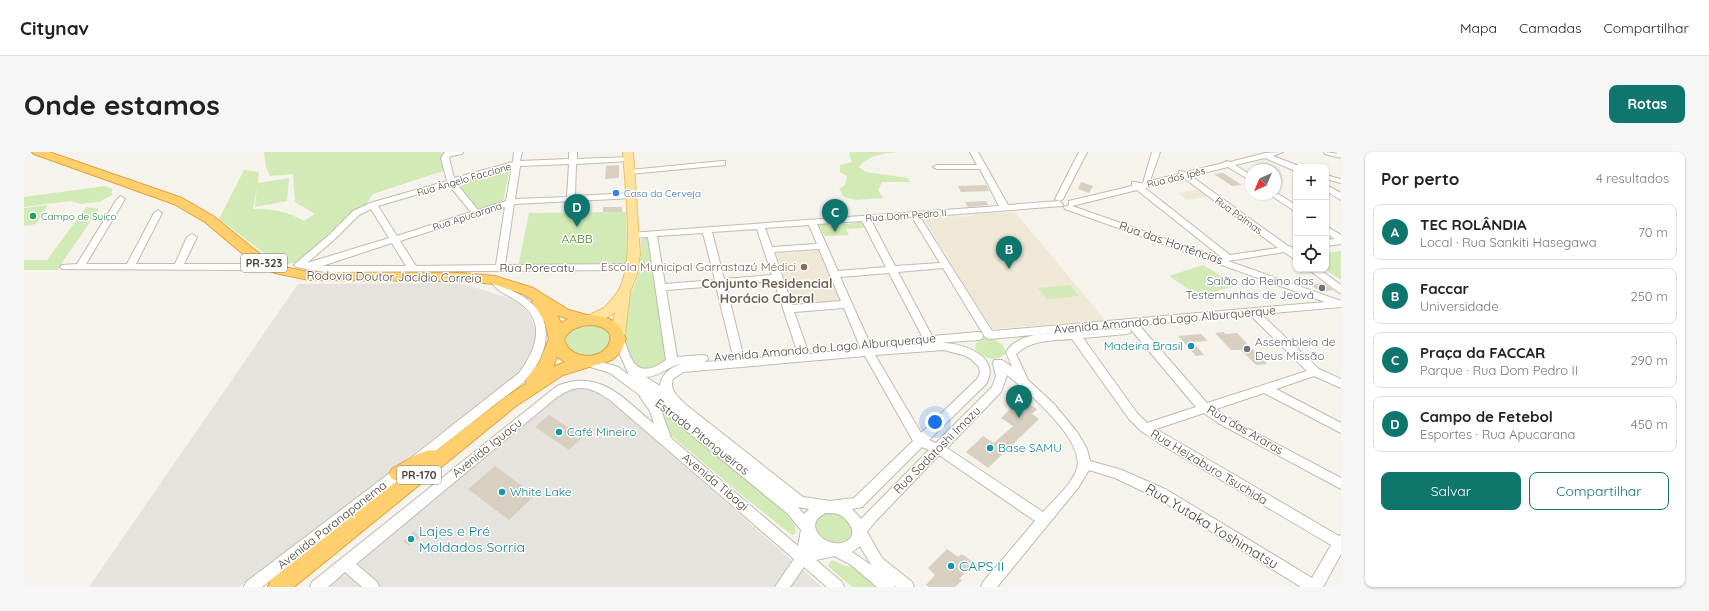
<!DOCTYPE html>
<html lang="pt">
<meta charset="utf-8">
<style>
:root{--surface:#fff;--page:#f6f6f6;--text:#222;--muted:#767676;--line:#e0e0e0;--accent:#0f766e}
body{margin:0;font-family:Quicksand,sans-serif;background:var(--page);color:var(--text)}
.controls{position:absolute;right:12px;top:12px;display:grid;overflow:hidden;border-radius:8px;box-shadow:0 1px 3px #0004}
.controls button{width:36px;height:36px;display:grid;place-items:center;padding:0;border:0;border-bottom:1px solid var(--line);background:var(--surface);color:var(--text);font:20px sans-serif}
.compass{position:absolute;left:1221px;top:12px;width:36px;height:36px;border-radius:50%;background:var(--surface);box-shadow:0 1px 3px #0004;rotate:224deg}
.you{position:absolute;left:911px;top:270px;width:14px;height:14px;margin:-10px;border:3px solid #fff;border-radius:50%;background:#1a73e8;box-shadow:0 0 0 6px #1a73e833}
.badge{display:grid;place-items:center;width:26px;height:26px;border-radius:50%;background:var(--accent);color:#fff;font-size:13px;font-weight:700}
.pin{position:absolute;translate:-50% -33px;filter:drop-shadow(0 1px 2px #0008)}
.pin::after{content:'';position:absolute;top:21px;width:14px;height:12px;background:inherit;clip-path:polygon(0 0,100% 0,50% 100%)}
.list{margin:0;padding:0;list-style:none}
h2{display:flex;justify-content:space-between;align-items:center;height:52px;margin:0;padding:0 16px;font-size:17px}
h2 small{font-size:13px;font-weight:400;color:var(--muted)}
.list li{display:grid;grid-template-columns:26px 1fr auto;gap:12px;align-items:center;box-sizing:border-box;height:56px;margin:0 8px 8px;padding:0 8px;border:1px solid var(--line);border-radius:8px}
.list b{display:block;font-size:15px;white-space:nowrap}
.list p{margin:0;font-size:13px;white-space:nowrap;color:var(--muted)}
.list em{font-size:13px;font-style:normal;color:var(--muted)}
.actions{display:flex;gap:8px;padding:12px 16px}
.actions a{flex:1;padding:9px 0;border:1px solid var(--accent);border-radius:8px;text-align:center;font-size:14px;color:var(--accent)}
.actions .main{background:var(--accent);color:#fff}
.icon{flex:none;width:22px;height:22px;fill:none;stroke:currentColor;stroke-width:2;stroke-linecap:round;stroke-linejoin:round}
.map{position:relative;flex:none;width:1317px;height:435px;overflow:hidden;border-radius:8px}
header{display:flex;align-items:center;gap:24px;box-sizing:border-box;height:56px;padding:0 20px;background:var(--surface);border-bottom:1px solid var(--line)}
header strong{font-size:19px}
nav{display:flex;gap:22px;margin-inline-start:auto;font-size:14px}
.intro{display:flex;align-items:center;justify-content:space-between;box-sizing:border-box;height:96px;padding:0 24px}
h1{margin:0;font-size:28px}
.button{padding:10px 18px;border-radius:8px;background:var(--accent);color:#fff;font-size:14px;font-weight:700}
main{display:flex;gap:24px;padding:0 24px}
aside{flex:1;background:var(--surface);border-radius:8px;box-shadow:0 1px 3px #0004}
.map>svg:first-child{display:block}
.industrial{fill:#e6e2dd}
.education{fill:#efe8d6}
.green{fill:#d2eab5}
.building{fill:#d8cfc1}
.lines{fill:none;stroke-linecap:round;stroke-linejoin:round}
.minor-casing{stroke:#c2bbae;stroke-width:2}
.major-casing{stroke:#e6c16a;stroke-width:2}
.highway-casing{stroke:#e0a43c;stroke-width:2}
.minor{fill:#fff;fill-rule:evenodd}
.major{fill:#ffe39c;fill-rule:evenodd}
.highway{fill:#ffcf6e;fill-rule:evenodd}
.shop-dot{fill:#3f7fe0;stroke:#fff;stroke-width:1.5}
.leisure-dot{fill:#2e9e5b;stroke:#fff;stroke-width:1.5}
.education-dot{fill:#8d6e63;stroke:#fff;stroke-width:1.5}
.worship-dot{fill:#6b7280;stroke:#fff;stroke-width:1.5}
.culture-dot{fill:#0f9aa8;stroke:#fff;stroke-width:1.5}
.labels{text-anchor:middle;stroke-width:3;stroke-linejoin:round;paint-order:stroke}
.far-street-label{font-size:10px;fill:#4b4439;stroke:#fff}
.far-shop-label{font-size:10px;fill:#366cbe;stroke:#fff;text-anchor:start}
.far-leisure-label{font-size:10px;fill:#27864d;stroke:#fff;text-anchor:start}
.shield{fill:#fff;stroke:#817c74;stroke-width:1}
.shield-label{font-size:11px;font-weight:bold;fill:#4b4439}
.park-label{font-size:12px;fill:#4a7f2a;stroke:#fff}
.street-label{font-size:12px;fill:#4b4439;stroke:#fff}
.education-label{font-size:12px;fill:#785e54;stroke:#fff;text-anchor:end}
.worship-label{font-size:12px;fill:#5b616d;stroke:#fff;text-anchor:end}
.culture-label{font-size:12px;fill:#0d838f;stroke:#fff;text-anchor:start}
.neighbourhood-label{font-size:13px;font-weight:bold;fill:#6e6250;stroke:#fff}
.near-street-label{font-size:14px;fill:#4b4439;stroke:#fff}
.near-culture-label{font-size:14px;fill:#0d838f;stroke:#fff;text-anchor:start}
</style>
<header>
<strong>Citynav</strong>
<nav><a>Mapa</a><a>Camadas</a><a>Compartilhar</a></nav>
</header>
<div class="intro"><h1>Onde estamos</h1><a class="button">Rotas</a></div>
<main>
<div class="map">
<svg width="1317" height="435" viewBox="0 0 1317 435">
<rect width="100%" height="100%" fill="#f6f3ec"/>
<path class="industrial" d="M437,131L484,146L497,153L506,164L512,180L510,198L499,218L215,435H65L274,132Z
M555,236L568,237L590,252L798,435H303L537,241Z"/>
<path class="education" d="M1175,38L1184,45L1162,48L1154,41Z
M991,60L1081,168L968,177L899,66L929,64L941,65L955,62Z
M795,99L818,150L771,154L752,102Z"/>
<path class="green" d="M240,0H421L418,5L419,19L349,42L339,57L281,110L261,112L252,110L195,67L220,18L235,20L234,31L265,26L263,49L231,55L233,34L229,57C248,57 263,59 280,69L291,62L271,50L269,22L246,24L242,15Z
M826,0H888C868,0 848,0 835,15L842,20L884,26L886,30H858L854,38L859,46L832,48L820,45L815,37L821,33L823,24L816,20V13L828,10L825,3Z
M486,16L479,50L454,58L434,31Z
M81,34L88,37V43L75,50L56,52L47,49L0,55V45Z
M24,53L12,72L0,74V56Z
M62,55L75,57L33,118H0V108H23Z
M602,60L603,110L599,113L494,115L505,61Z
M833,70H837L840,76L822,77L825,83L801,84L795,74L796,72C807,71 825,74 833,70Z
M623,86L625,90L643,207C639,210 635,214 631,216C628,218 625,217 622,217C602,216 598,184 599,169C601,151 611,136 615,119C617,109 617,99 617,88L618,87Z
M1317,99V128L1301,117L1302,101Z
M1179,113L1212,133L1176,145L1145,124Z
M1046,133L1055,144L1023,147L1014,136Z
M576,172L590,184L581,201L562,206L541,198L540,184L552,173Z
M961,186C969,187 977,189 981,197V202C972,211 957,206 951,196L952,191Z
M638,259L760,360C766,366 774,373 771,382L768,383L720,345L642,279L637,260Z
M806,360C845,368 825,403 802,390C798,388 794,382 791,379C791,368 794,362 806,360Z
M808,408L821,414L829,415L853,435H828L804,414L806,410Z"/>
<path class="building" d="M595,13V26L581,27L582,14Z
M1199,21L1218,33L1208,34L1190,22Z
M1057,30L1069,34L1065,41L1054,37Z
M962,33L965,39L937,40L934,34Z
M962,49L964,53L944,55L941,50Z
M579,55H598V60H579Z
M1300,131L1309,138L1297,140L1286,133Z
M1200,180L1201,182L1213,181L1243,212L1232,213L1217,198H1207L1191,181Z
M1177,182L1184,189L1169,190L1180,203L1172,204L1154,184Z
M990,243L1013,257L1008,262L1015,267L964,316L942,300L959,284L970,291L989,274L977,266L991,252L985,248Z
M525,263L559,285L545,298L511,275Z
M471,314L511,343L485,368L444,337Z
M390,379L396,385L385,394L379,389Z
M923,397L934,405L938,402L950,411L935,427L938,428L931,435H905L902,433L911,423L904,416Z"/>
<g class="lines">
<defs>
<path id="minor" d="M421,0H439L438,2L427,4L425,6L430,26L489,10L490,0H498L496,9L545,7V0H553V7L608,5V9H605L552,12L551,44L607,41L610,42L611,44L610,46L490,52L481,113L608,112L613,115L608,118L300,120L272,115L270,113L272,111L305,83L329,59L346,51L423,29L417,6ZM545,12L543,45L491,47L496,14ZM488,15L482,49L454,58L432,31ZM425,33L447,60L373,84L354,54ZM481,55L472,113L392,114L376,89ZM347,57L365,86L283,111L311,87L335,63ZM368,91L382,114H298Z
M946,0H954L984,53L1035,49L1031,47L1055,0H1063L1039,47L1035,49L1039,52L1038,54L896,65L968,179L1301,150L1041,57L1040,55L1045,53V49L1108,34V30C1112,29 1115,32 1119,31L1128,0H1136L1126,29L1155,22V19L1162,20L1199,11L1203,9L1206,10L1241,1L1259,0L1249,4L1275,14L1272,15V18H1269L1241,6L1211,13L1227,23V29L1204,15L1167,24L1264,94L1268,95L1269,98L1272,101V108L1260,100L1204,109L1317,149V155L1237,162L1295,217L1317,227V236L1290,224L1252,237L1317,271V281L1240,241L1192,257L1202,265L1317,326V337L1194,271L1180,261L1132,277L1315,384L1317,383V402L1299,435H1277L1133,346L1091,326L1065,318L1054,336L973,435H957L959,430L1011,369L915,303L850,371L843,380L858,406L888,430L890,435H872L870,433L871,435H853L826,412L810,404L792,408L818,430L820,435H803L780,415L766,435H751L770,407L586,248C566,234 554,231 533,245L332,412L353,430L355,435H338L321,420L304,435H286L288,430L533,234C576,216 600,247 630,272L626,259L616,245L617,244L586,221L557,212L556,209L557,206L561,205L594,215L605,223L590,189L591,186H599L600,189C603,194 607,209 611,212C620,222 634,214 642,208L624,85L609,86L605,83L606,81L975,54L956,17H913L909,15L913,13H953ZM1160,26L1254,96L1206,103L1121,36ZM1113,38L1196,104L1194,105L1048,54ZM888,65L916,111L871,114L847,68ZM838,69L862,115L814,119L793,72ZM785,73L793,92L748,95L741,76ZM733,77L748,123L700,127L688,80ZM679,81L691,128L641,132L633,84ZM795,97L817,149L768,153L750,100ZM919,116L961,185L965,187L1044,180C1024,182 994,180 982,200L988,215L978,208H970L969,211L972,224L968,235L912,291L905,288L962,232C979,203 934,189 912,191L954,188L958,187L959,184L958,181L954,180L908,184L874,120ZM865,121L898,184L893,185L892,188L893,191L902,192L848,196L816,125ZM750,129L774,202L720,207L702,133ZM692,134L710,208L681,210L684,207L683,204L679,203L653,205L642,138ZM820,156L837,197L785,202L770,160ZM1226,163L1283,219L1183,251L1115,173ZM1104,174L1171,254L1172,255L1123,271L1113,261L1059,186L1102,182L1106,181L1107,179L1106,177L1053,179ZM1048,187L1105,267L1117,279L1138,293L1307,393L1288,426L1143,338L1098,318L1066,309L1063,297L1053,280L1030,252L1004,228L992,202C1010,187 1026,189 1048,187ZM920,198L939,203L947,207L955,215L956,221L953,227L897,281L851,203ZM841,204L889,289L830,346L806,349L779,345L661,252C654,244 645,239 649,227L659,220ZM658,212C647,215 637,222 636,234L622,225C636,225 645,213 658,212ZM983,223C1003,239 1061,288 1053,316C1049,331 1029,349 1019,360L923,296L977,240ZM637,258L764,362L777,378L774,394L647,286ZM898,295L905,298L837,367L828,357L838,355ZM774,355L785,357L780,362ZM802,361C806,361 810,361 814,362C823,366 835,380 824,388C807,401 774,373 802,361ZM836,394L847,413L828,400Z
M1300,0L1317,2V6L1301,2Z
M698,9H701V13L606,22L602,20L606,18Z
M1302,23L1317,27V31L1302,27Z
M1302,33L1317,41V48L1302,39Z
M1251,40L1272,53V60L1245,42H1251Z
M97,44L101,47L62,112H103L130,61L134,58L138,61L112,112H151L163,85L168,82L173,85L160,112H221L236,106L241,109L223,118L38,117L36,115L38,113L53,112L93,47Z
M1302,74L1317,83V92L1302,94V88L1311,87L1302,81Z
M1284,117H1295L1317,133V141L1314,140Z
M471,125C476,126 478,132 482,135C489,140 498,143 505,149C532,169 523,204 503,226C495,236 481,244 470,253C446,272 421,292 396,311L392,313L388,311L386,308L388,305L495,221C513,197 523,168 493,149C482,142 473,140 466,128Z
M379,313L383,314L385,318L383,322L238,435H220L222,430L375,314Z"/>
<path id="major" d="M599,0H609L616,102L613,122L606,140L601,182L599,185L594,186L589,185L587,182L591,160C584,165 572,174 562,171L560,168C565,161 574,160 581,155C585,151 589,146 593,141C612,115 601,33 599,0Z"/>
<path id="highway" d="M8,0H25L158,46L189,64L241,106L260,115L285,120L439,121L471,124L509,136L545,158L563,163L575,164L586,167L596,174L602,187L597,200L588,208L539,223L492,254L270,435H244L247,428L373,329L368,327L365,322L368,317C379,311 401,295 412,299L480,246L503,231L501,228L515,211L525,187L521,170L508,150L509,148L499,142L469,132L439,129L285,128L251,121L231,112L181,70L150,52L10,2ZM533,163L544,167L537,171ZM569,173C576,174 582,176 586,182C590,207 546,213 540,187C546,176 557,173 569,173ZM533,205L541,210L529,215Z"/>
</defs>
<use href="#minor" class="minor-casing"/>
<use href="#major" class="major-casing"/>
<use href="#highway" class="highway-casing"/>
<use href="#minor" class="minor"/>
<use href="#major" class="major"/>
<use href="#highway" class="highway"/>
</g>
<circle class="shop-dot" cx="592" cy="41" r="4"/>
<circle class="leisure-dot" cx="9" cy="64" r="4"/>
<circle class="education-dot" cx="780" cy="115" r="4"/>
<g class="worship-dot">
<circle cx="1298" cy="136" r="4"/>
<circle cx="1223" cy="197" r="4"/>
</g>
<g class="culture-dot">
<circle cx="1167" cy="194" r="4"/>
<circle cx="535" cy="280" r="4"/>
<circle cx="966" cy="296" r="4"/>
<circle cx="478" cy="340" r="4"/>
<circle cx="387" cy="387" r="4"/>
<circle cx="927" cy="414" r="4"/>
</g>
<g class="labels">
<g class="far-street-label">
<text transform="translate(1152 25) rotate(-14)" y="4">Rua dos Ipês</text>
<text transform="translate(440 27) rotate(-16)" y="4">Rua Ângelo Faccione</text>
<text transform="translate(882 63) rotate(-4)" y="4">Rua Dom Pedro II</text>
<text transform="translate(1215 63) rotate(36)" y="4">Rua Palmas</text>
<text transform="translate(443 64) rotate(-18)" y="4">Rua Apucarana</text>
</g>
<g class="far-shop-label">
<text x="600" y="45">Casa da Cerveja</text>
</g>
<g class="far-leisure-label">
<text x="17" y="68">Campo de Suiço</text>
</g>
<g class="shield">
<rect x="217" y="102" width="46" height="18" rx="3"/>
<rect x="373" y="314" width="44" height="18" rx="3"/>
</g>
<g class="shield-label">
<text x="240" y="115">PR-323</text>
<text x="395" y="327">PR-170</text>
</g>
<g class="park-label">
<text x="553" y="91">AABB</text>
</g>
<g class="street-label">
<text transform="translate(1147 91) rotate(19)" y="4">Rua das Hortências</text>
<text x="513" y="120">Rua Porecatu</text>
<text transform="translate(370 125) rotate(1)" y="4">Rodovia Doutor Jacídio Correia</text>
<text transform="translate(1141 168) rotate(-5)" y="4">Avenida Amando do Lago Alburquerque</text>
<text transform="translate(801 196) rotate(-5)" y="4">Avenida Amando do Lago Alburquerque</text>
<text transform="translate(1221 278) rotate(30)" y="4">Rua das Araras</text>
<text transform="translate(678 285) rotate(38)" y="4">Estrada Pitangueiras</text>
<text transform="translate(463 296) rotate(-39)" y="4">Avenida Iguaçu</text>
<text transform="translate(913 298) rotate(-45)" y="4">Rua Sadatoshi Imazu</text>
<text transform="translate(1185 315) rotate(31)" y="4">Rua Heizaburo Tsuchida</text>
<text transform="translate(691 330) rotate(40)" y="4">Avenida Tibagi</text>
<text transform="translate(308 373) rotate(-38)" y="4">Avenida Paranapanema</text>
</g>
<g class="education-label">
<text x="772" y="119">Escola Municipal Garrastazú Médici</text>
</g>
<g class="worship-label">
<text x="1290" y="133">Salão do Reino das<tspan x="1290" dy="14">Testemunhas de Jeová</tspan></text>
<text x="1231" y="194" text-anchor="start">Assembleia de<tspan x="1231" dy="14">Deus Missão</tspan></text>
</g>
<g class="culture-label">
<text x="1159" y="198" text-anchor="end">Madeira Brasil</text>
<text x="543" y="284">Café Mineiro</text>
<text x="974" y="300">Base SAMU</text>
<text x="486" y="344">White Lake</text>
</g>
<g class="neighbourhood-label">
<text x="743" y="136">Conjunto Residencial<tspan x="743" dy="15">Horácio Cabral</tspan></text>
</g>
<g class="near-street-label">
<text transform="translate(1188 374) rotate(31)" y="5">Rua Yutaka Yoshimatsu</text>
</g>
<g class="near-culture-label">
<text x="395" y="384">Lajes e Pré<tspan x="395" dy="16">Moldados Sorria</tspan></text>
<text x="935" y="419">CAPS II</text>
</g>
</g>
</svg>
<div class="controls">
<button>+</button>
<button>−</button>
<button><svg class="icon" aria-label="locate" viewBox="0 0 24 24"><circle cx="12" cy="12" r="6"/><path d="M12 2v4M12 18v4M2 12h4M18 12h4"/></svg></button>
</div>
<svg class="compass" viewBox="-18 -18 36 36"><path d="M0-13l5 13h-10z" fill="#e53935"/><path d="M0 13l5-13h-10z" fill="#767676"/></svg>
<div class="you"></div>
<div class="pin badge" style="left:995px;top:266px">A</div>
<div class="pin badge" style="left:985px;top:117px">B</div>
<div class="pin badge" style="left:811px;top:80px">C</div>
<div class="pin badge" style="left:553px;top:75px">D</div>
</div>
<aside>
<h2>Por perto<small>4 resultados</small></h2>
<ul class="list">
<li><span class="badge">A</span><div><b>TEC ROLÂNDIA</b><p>Local · Rua Sankiti Hasegawa</p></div><em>70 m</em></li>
<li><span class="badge">B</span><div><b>Faccar</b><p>Universidade</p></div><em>250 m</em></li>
<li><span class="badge">C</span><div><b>Praça da FACCAR</b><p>Parque · Rua Dom Pedro II</p></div><em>290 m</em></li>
<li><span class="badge">D</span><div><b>Campo de Fetebol</b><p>Esportes · Rua Apucarana</p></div><em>450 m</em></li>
</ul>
<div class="actions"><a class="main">Salvar</a><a>Compartilhar</a></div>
</aside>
</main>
